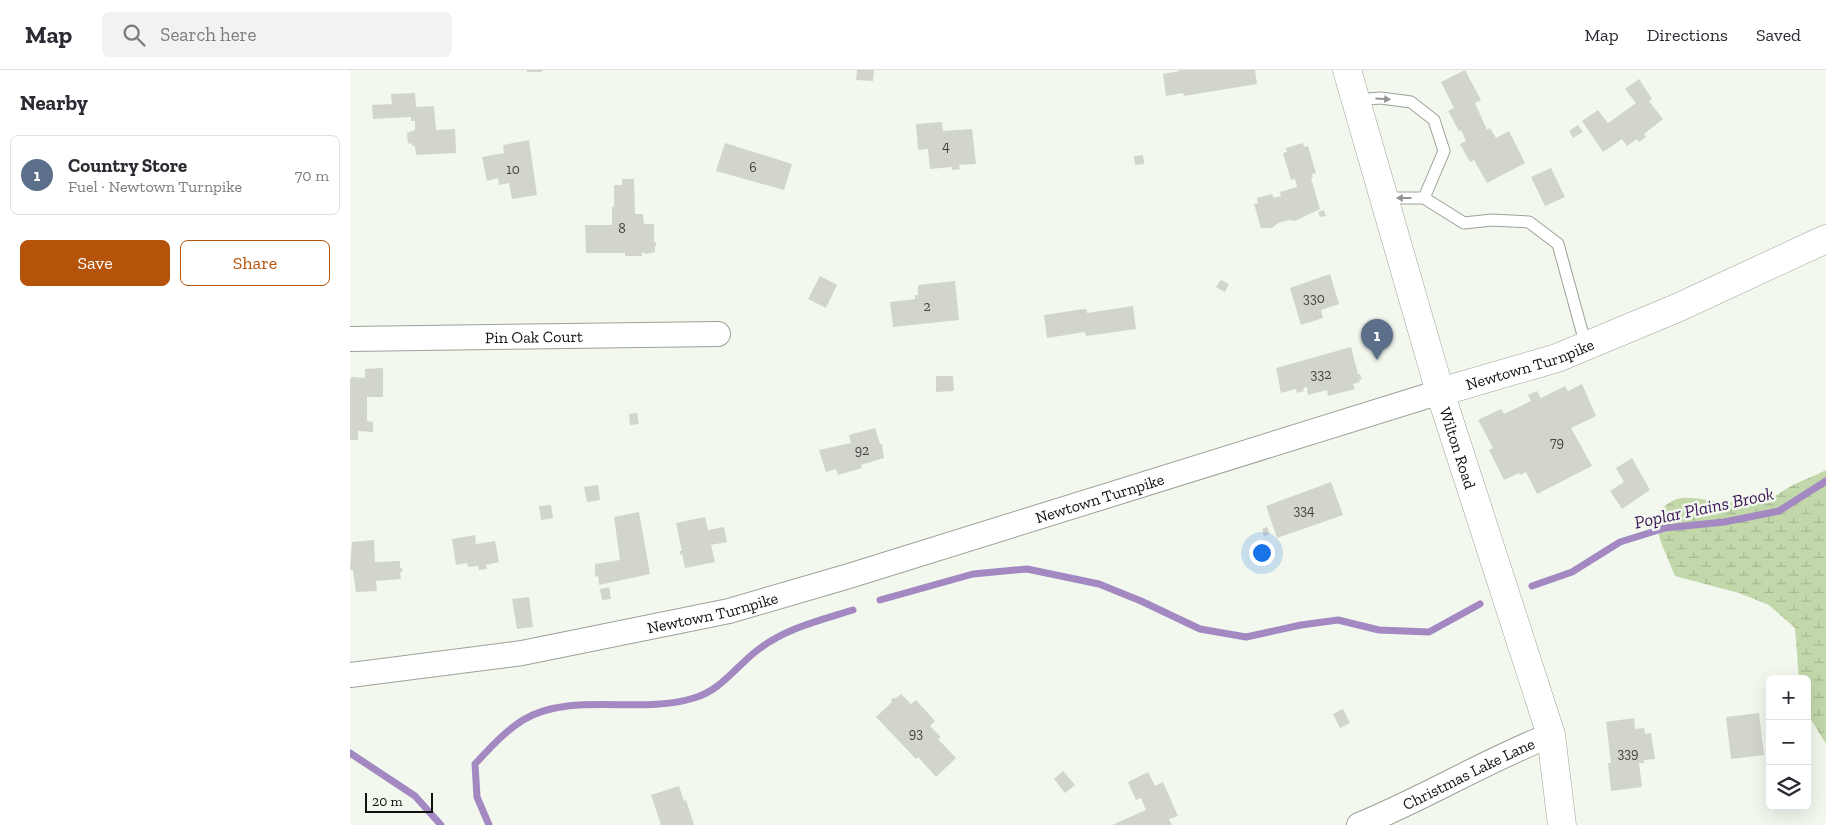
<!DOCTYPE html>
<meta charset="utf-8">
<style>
:root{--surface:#fff;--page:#f2f2f3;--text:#2b2b33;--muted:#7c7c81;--line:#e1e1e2;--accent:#b45309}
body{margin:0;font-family:"Zilla Slab",serif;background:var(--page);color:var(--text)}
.controls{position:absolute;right:15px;bottom:15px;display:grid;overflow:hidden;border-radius:8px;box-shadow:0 5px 20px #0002}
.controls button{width:45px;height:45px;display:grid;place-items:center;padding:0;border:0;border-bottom:1px solid var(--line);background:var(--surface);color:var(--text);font:25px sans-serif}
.scale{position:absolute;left:15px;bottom:12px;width:68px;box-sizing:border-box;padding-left:5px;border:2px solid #121310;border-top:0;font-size:14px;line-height:18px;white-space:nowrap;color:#121310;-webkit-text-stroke:4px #f3f8ee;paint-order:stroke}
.you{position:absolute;left:911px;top:482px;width:18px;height:18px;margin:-12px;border:4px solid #fff;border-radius:50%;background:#1a73e8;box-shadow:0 0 0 8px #1a73e833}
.badge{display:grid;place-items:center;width:32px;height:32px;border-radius:50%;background:var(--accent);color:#fff;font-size:16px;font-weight:700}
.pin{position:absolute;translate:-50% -41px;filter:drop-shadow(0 1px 2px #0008)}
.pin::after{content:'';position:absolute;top:26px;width:18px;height:15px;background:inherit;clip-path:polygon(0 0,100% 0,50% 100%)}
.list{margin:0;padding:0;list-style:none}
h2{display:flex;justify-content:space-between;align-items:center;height:65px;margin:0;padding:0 20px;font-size:21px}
h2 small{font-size:16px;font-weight:400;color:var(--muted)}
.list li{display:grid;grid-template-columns:32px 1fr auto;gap:15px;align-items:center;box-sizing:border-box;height:80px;margin:0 10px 10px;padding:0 10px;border:1px solid var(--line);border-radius:8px}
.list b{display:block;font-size:19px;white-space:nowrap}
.list p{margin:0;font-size:16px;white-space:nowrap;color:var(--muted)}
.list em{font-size:16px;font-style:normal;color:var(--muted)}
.actions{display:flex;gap:10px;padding:15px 20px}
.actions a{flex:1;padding:11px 0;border:1px solid var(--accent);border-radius:8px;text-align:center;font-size:18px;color:var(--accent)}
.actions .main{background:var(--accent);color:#fff}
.icon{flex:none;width:28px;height:28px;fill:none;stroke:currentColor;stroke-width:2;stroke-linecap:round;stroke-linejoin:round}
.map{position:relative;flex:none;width:1476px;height:755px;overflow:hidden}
header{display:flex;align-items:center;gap:30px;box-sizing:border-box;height:70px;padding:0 25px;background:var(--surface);border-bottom:1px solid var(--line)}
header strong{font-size:24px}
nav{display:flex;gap:28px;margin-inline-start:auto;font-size:18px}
.search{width:350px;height:45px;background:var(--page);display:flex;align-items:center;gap:12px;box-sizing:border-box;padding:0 18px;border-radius:8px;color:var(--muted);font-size:19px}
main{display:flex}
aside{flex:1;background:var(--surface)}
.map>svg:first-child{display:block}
.wetland{fill:url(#wetland-marsh)}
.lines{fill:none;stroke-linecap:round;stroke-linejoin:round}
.stream{stroke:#a388c2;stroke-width:7}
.building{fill:#d1d5cc}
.service-casing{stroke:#9da198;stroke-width:13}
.minor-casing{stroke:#9da198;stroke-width:26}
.tertiary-casing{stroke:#9da198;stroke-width:29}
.secondary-casing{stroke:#9da198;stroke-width:29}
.service{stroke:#fff;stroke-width:11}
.minor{stroke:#fff;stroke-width:24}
.tertiary{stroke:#fff;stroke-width:28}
.secondary{stroke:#fff;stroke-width:28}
.oneway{fill:#949593}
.labels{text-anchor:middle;stroke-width:5;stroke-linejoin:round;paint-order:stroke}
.number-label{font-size:14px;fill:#42443f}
.street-label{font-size:16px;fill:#121310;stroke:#f3f8ee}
.water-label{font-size:18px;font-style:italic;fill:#3b1459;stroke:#f3f8ee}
</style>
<header>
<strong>Map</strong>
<div class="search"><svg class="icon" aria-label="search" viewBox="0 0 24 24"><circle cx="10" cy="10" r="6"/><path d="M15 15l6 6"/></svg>Search here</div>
<nav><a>Map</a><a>Directions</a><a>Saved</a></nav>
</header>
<main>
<aside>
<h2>Nearby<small></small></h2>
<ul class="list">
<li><span class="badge" style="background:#5c6f8a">1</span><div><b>Country Store</b><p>Fuel · Newtown Turnpike</p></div><em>70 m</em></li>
</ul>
<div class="actions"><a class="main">Save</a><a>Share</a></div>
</aside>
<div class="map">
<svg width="1476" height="755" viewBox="0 0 1476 755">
<defs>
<pattern id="wetland-marsh" width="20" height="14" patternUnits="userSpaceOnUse" patternTransform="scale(1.25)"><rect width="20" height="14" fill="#c2d8aa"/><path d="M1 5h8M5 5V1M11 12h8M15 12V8" fill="none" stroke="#a6b891"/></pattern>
</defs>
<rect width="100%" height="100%" fill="#f3f8ee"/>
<path class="wetland" d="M1476,400V674L1457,643V609H1449L1445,558L1419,535L1389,523L1325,506L1312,475L1304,450C1323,418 1342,429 1372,432C1385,433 1401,433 1414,430C1424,429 1432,421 1441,416C1453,410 1465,406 1476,400Z"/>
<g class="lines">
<path class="stream" d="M1182,516L1222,502L1270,472L1315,458L1374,452L1429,441L1476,411
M530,530L623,504L677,499L749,514L791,531L850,559L896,567L951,555L988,550L1029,560L1079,562L1130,534
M0,683L65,726L91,755
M139,755L127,727L125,694C140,678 154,662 173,650C221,621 289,645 344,628C372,620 387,595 409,579C437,558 471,550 503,540"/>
</g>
<path class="building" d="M177,0H192V2H177Z
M507,0H524L523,11L506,10Z
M829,0H905L907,14L834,26L833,23L816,26L813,4L830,1Z
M1115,0L1131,30L1125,33L1137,60L1140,58L1146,68L1159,61L1175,93L1137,113L1124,90L1120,92L1110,74L1116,71L1111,60L1109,61L1098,41L1104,38L1091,12Z
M1289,9L1302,29L1299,31L1313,49L1294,64L1296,67L1289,72L1287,69L1277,76L1272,69L1253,82L1232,51L1248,40L1258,53L1286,33L1275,19Z
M65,23L66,37L84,36L86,60L105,59L106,83L66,85L65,76H62V73L58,74L57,63L65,60V51H61V47L23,49L22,35L42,34L41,24Z
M592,52L593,61L622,59L626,94L609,95L610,99L602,100V97L580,99L578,79L568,80L566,54Z
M1228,55L1233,62L1223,68L1219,61Z
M179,70L187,125L162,129L159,113L149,115L148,108L137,111L132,87L154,83L153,75Z
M375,73L442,94L434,120L366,101Z
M953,73L954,77L958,76L966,103L962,104L963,107L961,108L970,139L945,151L939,150L928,153L922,158H911L904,134L908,133L907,128L922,124L924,128L931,126L930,122L947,117L945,109L941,110L933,83L937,82L936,78Z
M793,85L794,94L785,95L784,86Z
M1201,98L1215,127L1195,136L1181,107Z
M272,109H284L285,144H293L294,154H304V172H306V176H305V182L296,184L292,182V186H275V183H236L235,155H262V137H264V115H272Z
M974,140L976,146L970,147L968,142Z
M980,204L989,234L971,240L973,248L951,255L940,218Z
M470,206L487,215L476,238L458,229Z
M871,210L879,214L875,222L866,217Z
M605,211L609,250L543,257L540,232L565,229V225H568V215Z
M783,236L786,259L736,266L735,262L697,268L694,245L734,239L737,240V243Z
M1001,277L1008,304H1010L1012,309L1009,310L1010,312L1003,314L1005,319L978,326L977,320L958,325L957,317L953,318L954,321L947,323L946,319L931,323L926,298Z
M33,298V327H17V351L23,352V362L8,361V370H0V309L2,307L15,308V299Z
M586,306H603L604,321L586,322Z
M1232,314L1246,346L1221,358L1242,396L1187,424L1176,402L1170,405L1169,403L1154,410L1139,380L1143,378L1128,350L1151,339L1154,344L1181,331L1178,325L1187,321L1191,328L1215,316L1218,321Z
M287,343L289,354L280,355L279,344Z
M525,358L530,374H532L534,388L511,395L512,398L488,405L486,399L476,402L469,380L501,373L499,365Z
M1282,388L1300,420L1272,439L1260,421L1274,412L1266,398Z
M981,412L993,445L927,468L916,436Z
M248,415L250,430L237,432L234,417Z
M201,435L203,448L191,450L189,436Z
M289,442L300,504L249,515L248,506L245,507V494L270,490L264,447Z
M355,447L358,460L374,457L377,472L361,475L365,492L335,498L332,484L330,485V481H332L326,453Z
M917,457L920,464L914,466L912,459Z
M125,465L126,474L145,471L149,492L136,495L137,499L129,500L128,496L118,497L117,493L106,495L102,469Z
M24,470L25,492L50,491V498H52V502H50L51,509L26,511L27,521L6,522L3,500H0L2,472Z
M259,517L261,529L252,530L250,519Z
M179,527L183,557L167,559L162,529Z
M551,624L561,634L566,630L585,651L580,656L591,667L588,669L606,688L586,707L568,687L566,689L526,647L542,632L541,630L544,627L545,629Z
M993,639L1000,653L990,658L983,644Z
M1409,643L1414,685L1381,689L1376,647Z
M1284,648L1285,659L1294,658L1295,664L1301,663L1305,689L1294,690V693H1289L1292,717L1261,721L1258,693H1261L1256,652Z
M713,701L725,715L715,723L704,709Z
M798,702L805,716L813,712L828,746L819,749L822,755H762L796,740L791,728L786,730L778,712Z
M329,716L334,731L336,730L344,755H311L301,725Z"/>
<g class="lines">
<defs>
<path id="service" d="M1005,30L1031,28L1061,32L1084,50L1094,81L1074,128
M1034,128H1074L1114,153L1142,150L1179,152L1208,174L1236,276"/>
<g id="minor">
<path id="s1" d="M0,269L368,264"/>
<path id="s2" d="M0,605L172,583L379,541L499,506L1090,322"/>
<path id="s3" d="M1009,755C1075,728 1135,691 1201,665"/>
</g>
<g id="tertiary">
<path id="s4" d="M1090,322L1207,288L1327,238L1476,169"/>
</g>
<g id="secondary">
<path id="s5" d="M997,0L1090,322L1201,665L1212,755"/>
</g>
</defs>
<use href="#service" class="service-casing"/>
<use href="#minor" class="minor-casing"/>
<use href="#tertiary" class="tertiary-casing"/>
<use href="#secondary" class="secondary-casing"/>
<use href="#service" class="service"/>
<use href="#minor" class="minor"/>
<use href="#tertiary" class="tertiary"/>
<use href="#secondary" class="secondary"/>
</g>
<defs><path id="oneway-solid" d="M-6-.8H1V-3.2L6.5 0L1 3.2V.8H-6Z" transform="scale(1.25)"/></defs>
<g class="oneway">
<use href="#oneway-solid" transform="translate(1033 29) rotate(3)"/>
<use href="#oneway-solid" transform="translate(1054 128) rotate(180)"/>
</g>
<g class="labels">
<g class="number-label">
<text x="596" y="81">4</text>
<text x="403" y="102">6</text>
<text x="163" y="104">10</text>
<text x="272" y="163">8</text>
<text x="964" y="233">330</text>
<text x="577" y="241">2</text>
<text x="971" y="309">332</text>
<text x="1207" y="377">79</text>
<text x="512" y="385">92</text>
<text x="954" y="445">334</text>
<text x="566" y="668">93</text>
<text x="1278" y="688">339</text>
</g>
<g class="street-label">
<text dy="6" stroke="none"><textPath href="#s1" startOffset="184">Pin Oak Court</textPath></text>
<text dy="6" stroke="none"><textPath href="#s4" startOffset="94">Newtown Turnpike</textPath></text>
<text dy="6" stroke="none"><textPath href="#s5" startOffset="394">Wilton Road</textPath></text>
<text dy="6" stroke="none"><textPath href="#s2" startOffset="772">Newtown Turnpike</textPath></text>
<text dy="6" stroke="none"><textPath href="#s2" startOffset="368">Newtown Turnpike</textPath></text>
<text dy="6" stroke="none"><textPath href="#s3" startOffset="121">Christmas Lake Lane</textPath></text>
</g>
<g class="water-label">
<text transform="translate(1354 438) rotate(-12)" y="6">Poplar Plains Brook</text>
</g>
</g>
</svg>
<div class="controls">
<button>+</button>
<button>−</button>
<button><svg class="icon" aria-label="layers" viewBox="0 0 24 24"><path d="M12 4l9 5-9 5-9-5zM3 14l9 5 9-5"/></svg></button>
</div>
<div class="scale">20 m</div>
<div class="you"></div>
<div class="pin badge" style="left:1027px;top:290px;background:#5c6f8a">1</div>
</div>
</main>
